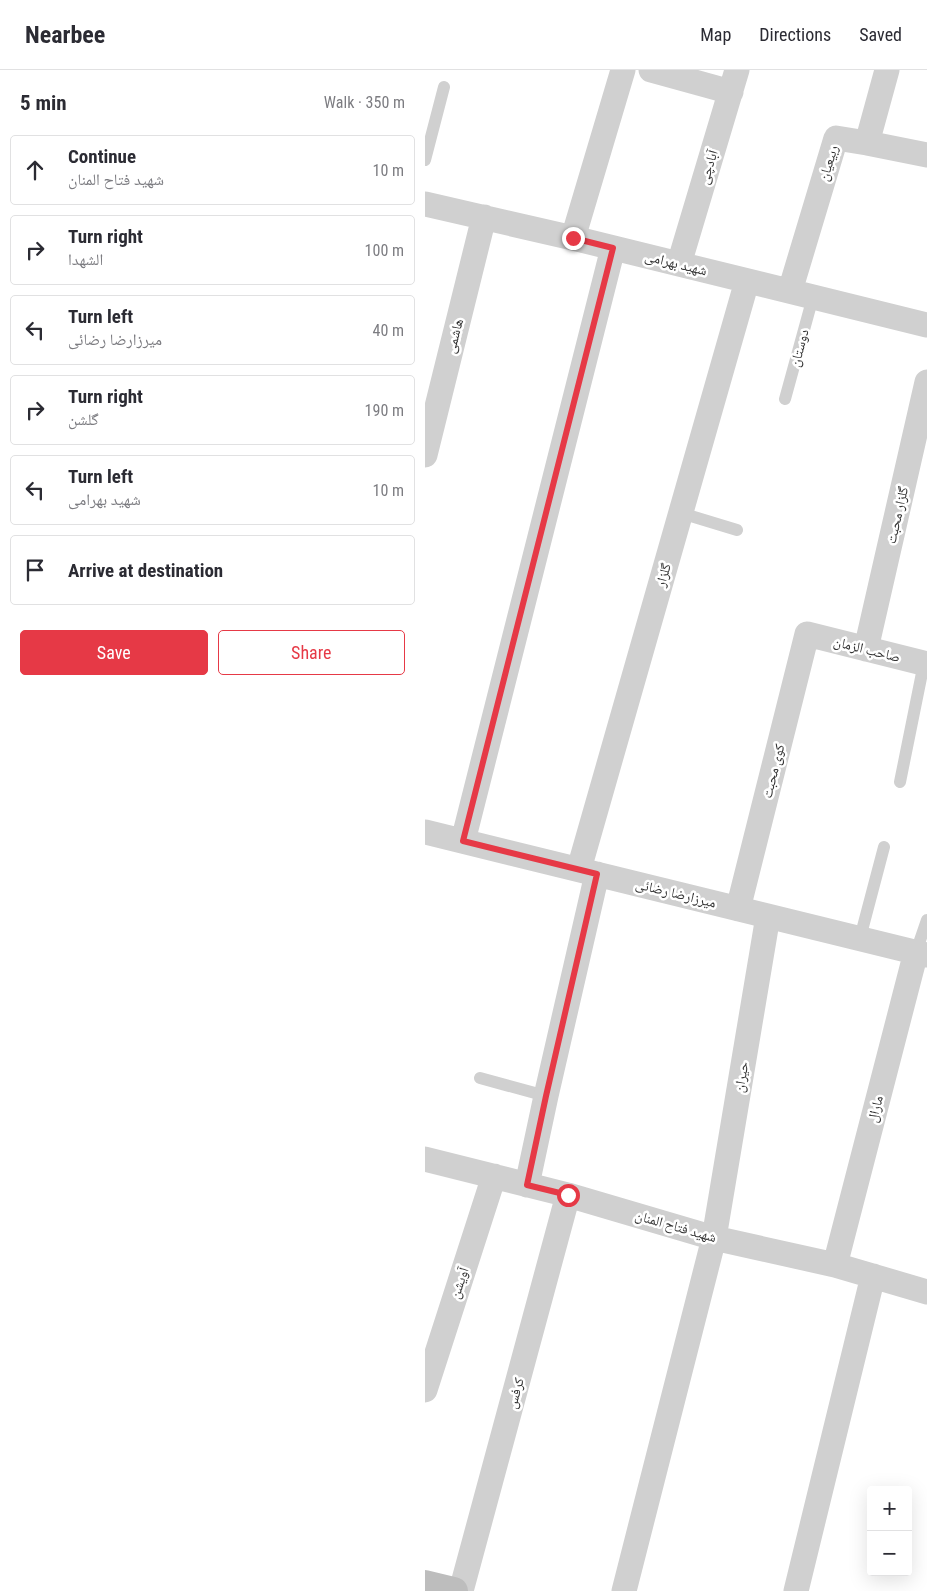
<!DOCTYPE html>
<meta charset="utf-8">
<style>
:root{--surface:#fff;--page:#f7f7f7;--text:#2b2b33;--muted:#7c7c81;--line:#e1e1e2;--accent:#e63946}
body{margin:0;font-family:"Roboto Condensed","Noto Naskh Arabic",sans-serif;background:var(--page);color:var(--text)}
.controls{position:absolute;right:15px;bottom:15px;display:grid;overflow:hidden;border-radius:5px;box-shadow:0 5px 20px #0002}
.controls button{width:45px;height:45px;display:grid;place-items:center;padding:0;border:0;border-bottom:1px solid var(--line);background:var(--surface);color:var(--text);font:25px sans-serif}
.stop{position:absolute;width:15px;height:15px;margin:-11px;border:4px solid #e63946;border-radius:50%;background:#fff}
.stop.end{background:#e63946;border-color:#fff;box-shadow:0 1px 5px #0008}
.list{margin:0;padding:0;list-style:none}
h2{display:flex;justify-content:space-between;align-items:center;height:65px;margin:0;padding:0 20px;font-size:21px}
h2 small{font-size:16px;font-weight:400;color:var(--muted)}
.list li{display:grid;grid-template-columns:32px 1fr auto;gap:15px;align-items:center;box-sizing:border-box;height:70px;margin:0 10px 10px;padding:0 10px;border:1px solid var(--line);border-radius:5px}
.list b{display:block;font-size:19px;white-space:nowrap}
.list p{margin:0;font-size:16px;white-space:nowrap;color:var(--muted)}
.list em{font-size:16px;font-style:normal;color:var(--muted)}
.actions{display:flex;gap:10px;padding:15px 20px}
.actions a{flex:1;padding:11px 0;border:1px solid var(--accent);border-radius:5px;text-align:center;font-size:18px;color:var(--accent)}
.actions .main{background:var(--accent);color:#fff}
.icon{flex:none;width:28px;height:28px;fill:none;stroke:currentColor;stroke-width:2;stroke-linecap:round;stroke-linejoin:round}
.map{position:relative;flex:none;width:502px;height:1521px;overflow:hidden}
header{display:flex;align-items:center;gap:30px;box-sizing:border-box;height:70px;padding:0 25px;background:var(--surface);border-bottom:1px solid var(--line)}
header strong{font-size:24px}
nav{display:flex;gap:28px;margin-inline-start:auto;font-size:18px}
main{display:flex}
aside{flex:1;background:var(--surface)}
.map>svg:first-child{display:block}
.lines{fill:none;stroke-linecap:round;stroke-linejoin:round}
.lane{stroke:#d0d0d0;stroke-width:12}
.street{stroke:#d0d0d0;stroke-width:25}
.secondary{stroke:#bdbdbd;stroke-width:28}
.route{stroke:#e63946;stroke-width:6}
.labels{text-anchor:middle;stroke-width:5;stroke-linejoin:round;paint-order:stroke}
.street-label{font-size:14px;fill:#333;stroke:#fff}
</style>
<header>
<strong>Nearbee</strong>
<nav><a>Map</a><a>Directions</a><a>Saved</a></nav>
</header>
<main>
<aside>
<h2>5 min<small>Walk · 350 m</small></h2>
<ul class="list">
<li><svg class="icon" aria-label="ahead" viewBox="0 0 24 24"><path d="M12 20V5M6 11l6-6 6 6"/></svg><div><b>Continue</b><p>شهید فتاح المنان</p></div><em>10 m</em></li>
<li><svg class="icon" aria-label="right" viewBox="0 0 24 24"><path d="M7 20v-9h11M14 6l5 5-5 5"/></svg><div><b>Turn right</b><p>الشهدا</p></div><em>100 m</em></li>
<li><svg class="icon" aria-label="left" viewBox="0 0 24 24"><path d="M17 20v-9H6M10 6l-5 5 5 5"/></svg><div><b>Turn left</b><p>میرزارضا رضائی</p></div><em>40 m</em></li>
<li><svg class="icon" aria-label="right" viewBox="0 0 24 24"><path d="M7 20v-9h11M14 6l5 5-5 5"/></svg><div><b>Turn right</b><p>گلشن</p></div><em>190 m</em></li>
<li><svg class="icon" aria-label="left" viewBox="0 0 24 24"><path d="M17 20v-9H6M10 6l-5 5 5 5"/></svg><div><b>Turn left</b><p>شهید بهرامی</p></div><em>10 m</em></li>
<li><svg class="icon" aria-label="arrive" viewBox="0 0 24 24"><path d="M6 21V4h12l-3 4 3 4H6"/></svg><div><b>Arrive at destination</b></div></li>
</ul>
<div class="actions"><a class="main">Save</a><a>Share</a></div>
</aside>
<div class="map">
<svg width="502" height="1521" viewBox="0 0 502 1521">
<rect width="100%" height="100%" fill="#fff"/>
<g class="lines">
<path class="lane" d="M0,90L19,17
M360,329L388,227
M256,443L312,460
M475,712L499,593
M435,868L459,777
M491,882L502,850
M55,1008L121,1026"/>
<path class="street" d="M226,0L306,22
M442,73L502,85
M0,134L148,168L502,255
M148,168L198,0
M254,194L312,0
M365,221L411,68L442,73L462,0
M0,385L59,147
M441,579L502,312
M0,762L502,885
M38,771L188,178
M154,799L322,211
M313,839L382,564L502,594
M0,1089L143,1125L289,1168L410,1195L502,1222
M102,1115L121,1026L172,804
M410,1195L491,882
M0,1320L69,1106
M36,1521L143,1125
M199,1521L289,1168L343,846
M371,1521L448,1206"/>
<path class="secondary" d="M0,1514L29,1521"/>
</g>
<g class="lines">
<path class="route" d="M143,1125L102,1115L121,1026L172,804L38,771L188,178L148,168"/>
</g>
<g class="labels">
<g class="street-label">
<text transform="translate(403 93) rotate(-73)" y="5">ربیعیان</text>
<text transform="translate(283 97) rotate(-73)" y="5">آبادچی</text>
<text transform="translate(251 193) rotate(14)" y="5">شهید بهرامی</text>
<text transform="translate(29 266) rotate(-76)" y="5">هاشمی</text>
<text transform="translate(374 278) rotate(-75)" y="5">دوستان</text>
<text transform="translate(472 445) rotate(-77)" y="5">گلزار محبت</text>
<text transform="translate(238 505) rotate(-74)" y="5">گلزار</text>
<text transform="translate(442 579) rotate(14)" y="5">صاحب الزمان</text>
<text transform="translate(348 701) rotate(-76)" y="5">کوی محبت</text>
<text transform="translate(251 823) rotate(14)" y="5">میرزارضا رضائی</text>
<text transform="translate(316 1007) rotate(-81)" y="5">حیران</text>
<text transform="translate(450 1039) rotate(-76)" y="5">مارال</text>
<text transform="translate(251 1156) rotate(16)" y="5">شهید فتاح المنان</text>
<text transform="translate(34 1213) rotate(-72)" y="5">آویشن</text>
<text transform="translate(90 1323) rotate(-75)" y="5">کرفس</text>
</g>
</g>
</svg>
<div class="controls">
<button>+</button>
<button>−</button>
</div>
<div class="stop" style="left:143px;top:1125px"></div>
<div class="stop end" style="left:148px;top:168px"></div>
</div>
</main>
